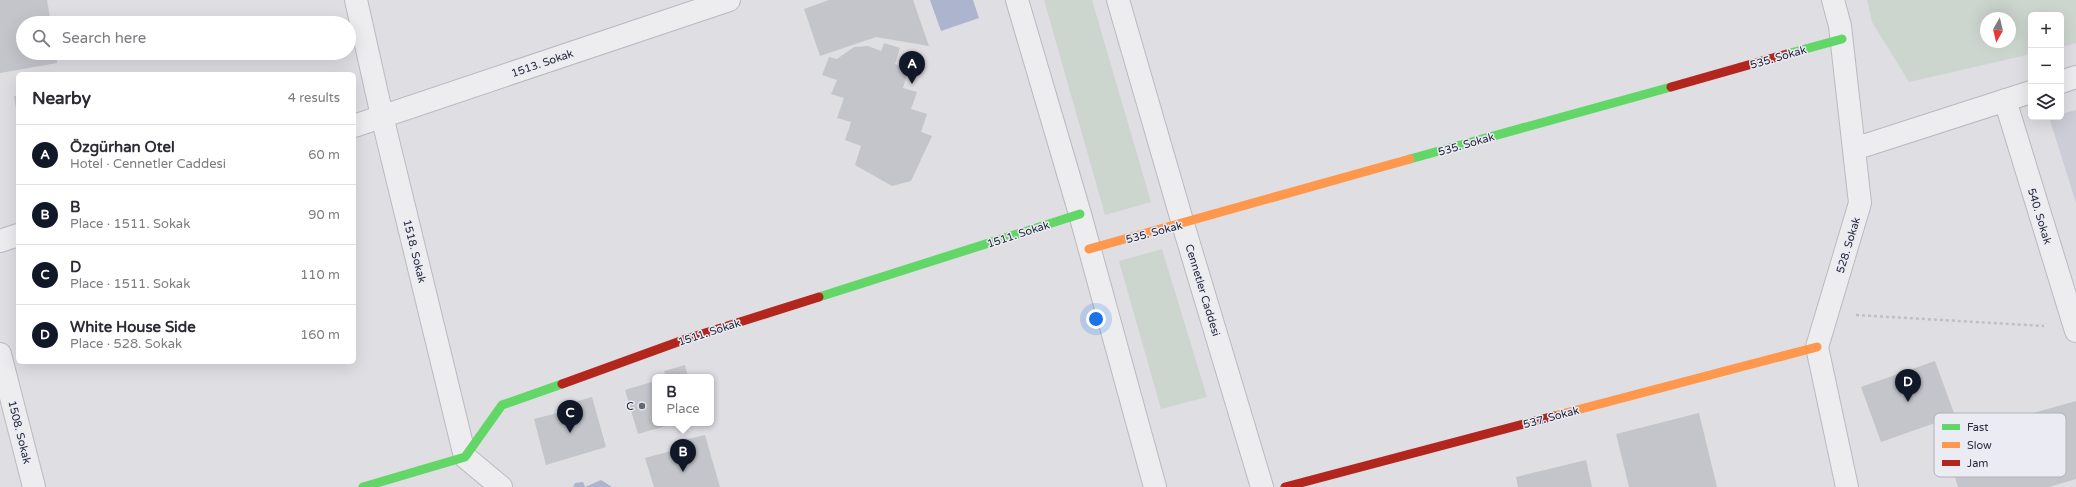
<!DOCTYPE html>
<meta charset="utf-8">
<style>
:root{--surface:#fff;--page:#f7f7f7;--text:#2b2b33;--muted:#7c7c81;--line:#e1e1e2;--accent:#111827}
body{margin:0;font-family:"Varela Round",sans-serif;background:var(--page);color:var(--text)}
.controls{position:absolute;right:12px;top:12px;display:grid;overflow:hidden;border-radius:6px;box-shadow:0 4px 16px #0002}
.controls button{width:36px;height:36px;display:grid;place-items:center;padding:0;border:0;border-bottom:1px solid var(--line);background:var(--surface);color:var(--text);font:20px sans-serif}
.compass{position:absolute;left:1980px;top:12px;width:36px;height:36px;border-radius:50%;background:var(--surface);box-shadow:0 4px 16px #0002;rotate:188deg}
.you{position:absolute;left:1096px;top:319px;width:14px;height:14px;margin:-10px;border:3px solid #fff;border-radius:50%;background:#1a73e8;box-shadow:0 0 0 6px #1a73e833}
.badge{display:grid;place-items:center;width:26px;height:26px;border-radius:50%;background:var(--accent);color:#fff;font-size:13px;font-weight:700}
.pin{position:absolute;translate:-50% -33px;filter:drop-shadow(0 1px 2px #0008)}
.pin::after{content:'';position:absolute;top:21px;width:14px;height:12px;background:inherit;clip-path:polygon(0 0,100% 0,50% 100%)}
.popup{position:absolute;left:652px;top:374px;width:62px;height:52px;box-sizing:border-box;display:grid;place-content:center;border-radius:6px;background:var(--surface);filter:drop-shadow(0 1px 3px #0005);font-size:13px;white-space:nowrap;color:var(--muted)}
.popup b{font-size:15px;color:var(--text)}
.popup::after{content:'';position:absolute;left:50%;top:100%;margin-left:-8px;border:8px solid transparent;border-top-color:var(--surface)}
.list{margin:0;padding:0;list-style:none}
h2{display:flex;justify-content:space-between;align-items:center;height:52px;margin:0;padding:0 16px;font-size:17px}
h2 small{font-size:13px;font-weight:400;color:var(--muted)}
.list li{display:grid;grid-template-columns:26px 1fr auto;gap:12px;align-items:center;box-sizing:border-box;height:60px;padding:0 16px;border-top:1px solid var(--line)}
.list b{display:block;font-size:15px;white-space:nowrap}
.list p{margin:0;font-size:13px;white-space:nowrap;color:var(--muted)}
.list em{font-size:13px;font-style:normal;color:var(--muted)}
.icon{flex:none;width:22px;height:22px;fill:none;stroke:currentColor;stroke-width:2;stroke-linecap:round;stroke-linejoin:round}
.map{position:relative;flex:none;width:2076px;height:487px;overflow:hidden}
.search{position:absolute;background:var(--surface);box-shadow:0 4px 16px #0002;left:16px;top:16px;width:340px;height:44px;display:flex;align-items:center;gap:10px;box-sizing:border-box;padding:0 14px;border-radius:22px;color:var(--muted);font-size:15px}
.panel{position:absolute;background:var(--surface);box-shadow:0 4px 16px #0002;left:16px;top:72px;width:340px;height:292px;border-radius:6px}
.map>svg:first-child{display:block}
.built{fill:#cccdd6}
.green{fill:#ccd6cf;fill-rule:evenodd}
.water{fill:#adb4cd}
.building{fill:#c4c5ca}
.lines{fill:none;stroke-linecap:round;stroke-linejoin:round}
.street-casing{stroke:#b9babf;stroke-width:24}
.path{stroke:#bfbfc5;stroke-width:2.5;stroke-dasharray:3 3;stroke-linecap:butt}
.street{stroke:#ededf0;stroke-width:22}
.fast{stroke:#63d668;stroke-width:9}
.slow{stroke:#ff974d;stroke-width:9}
.jam{stroke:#b3261e;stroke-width:9}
.poi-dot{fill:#676876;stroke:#ebecf3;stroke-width:1.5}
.labels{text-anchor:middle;stroke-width:3;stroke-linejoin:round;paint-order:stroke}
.street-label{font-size:11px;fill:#27293b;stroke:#ebecf3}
.poi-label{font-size:11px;fill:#27293b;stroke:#ebecf3;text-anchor:end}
.key{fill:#ebecf3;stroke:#b0b2bc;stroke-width:1}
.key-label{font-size:11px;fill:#27293b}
</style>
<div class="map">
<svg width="2076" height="487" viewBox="0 0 2076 487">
<rect width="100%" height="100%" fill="#dedee3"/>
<path class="built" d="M2076,110V203L2049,117H2061V114Z"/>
<path class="green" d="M1044,0H1092L1151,202L1105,215Z
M1867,0H2076V43L2061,47V15H2031V54L1909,82L1872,22ZM1986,18H2010V42H1986Z
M1162,249L1207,397L1161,409L1119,261Z"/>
<path class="water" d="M930,0H973L979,18L941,31Z
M601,480L612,487H573L575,483L583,482L585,487Z"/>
<path class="building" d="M0,0H47L51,23H23V53H56L57,63L0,73Z
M829,0H913L929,46L876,37L820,56L804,9Z
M884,43L900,48L895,64L909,69L903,88L917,92L911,109L927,114L921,132L932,136L911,181L892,186L855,165L861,146L845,140L851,122L837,118L844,98L831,94L837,80L822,75L829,57L837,59L854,47L868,46L881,51Z
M14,96H18V114L17,115Z
M1935,361L1955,416L1881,442L1861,387Z
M685,365L688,377H666L664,371Z
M655,381V423H676L638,434L625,390Z
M592,397L606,447L546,465L534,419L573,409L571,403Z
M2076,401V479L2049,487H1958L1943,438Z
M1699,413L1717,487H1629L1616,434Z
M705,435L720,487H654L645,458L682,448L680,441Z
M1586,460L1592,487H1518L1516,477Z"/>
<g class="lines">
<defs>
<path id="street" d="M356,0L382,116L465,457L501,487
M1017,0L1080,214L1155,487
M1118,0L1183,224L1262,487
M1833,0L1840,26L1860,203L1817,347L1847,487
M2061,82L2076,77
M2005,100L2076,331
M354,126L729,0
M1854,149L2031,92
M0,241L18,235
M0,354L34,487"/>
</defs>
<use href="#street" class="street-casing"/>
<path class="path" d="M1856,315L2044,326"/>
<use href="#street" class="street"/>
<path class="fast" d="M1787,54L1842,39
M1410,159L1671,87
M819,297L1080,214
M363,487L465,457L502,405L562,384"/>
<path class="slow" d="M1089,249L1410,159
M1554,416L1817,347"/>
<path class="jam" d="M1671,87L1787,54
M562,384L686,339L819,297
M1285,487L1554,416"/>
</g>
<circle class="poi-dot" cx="642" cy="406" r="4"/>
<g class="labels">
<g class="street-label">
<text transform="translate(1778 57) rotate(-16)" y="4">535. Sokak</text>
<text transform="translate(542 63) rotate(-19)" y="4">1513. Sokak</text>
<text transform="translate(1466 144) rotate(-16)" y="4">535. Sokak</text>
<text transform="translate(2040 216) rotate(73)" y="4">540. Sokak</text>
<text transform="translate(1154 232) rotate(-15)" y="4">535. Sokak</text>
<text transform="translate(1018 234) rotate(-18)" y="4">1511. Sokak</text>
<text transform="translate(1848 245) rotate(-73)" y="4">528. Sokak</text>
<text transform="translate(415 251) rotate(76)" y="4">1518. Sokak</text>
<text transform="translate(1203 290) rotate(73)" y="4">Cennetler Caddesi</text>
<text transform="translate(709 332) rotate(-18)" y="4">1511. Sokak</text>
<text transform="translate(1551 417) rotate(-15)" y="4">537. Sokak</text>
<text transform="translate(20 432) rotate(76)" y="4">1508. Sokak</text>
</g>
<g class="poi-label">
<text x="634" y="410">C</text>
</g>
</g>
<rect x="1934" y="413" width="132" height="64" rx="6" class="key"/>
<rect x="1942" y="424" width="18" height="6" fill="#63d668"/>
<rect x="1942" y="442" width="18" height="6" fill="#ff974d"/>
<rect x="1942" y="460" width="18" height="6" fill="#b3261e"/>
<g class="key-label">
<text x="1967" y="431">Fast</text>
<text x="1967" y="449">Slow</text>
<text x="1967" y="467">Jam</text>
</g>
</svg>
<div class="controls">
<button>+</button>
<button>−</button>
<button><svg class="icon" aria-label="layers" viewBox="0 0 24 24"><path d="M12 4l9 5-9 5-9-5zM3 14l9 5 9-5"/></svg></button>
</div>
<svg class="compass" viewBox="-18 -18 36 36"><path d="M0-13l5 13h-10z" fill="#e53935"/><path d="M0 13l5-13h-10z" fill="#7c7c81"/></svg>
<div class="you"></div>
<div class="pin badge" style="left:912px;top:84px">A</div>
<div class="pin badge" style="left:683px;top:472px">B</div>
<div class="popup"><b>B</b>Place</div>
<div class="pin badge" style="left:570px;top:433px">C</div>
<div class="pin badge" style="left:1908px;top:402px">D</div>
<div class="search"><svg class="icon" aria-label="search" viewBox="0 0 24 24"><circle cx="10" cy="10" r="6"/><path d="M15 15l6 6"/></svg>Search here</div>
<section class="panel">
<h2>Nearby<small>4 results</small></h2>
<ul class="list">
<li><span class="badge">A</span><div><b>Özgürhan Otel</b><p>Hotel · Cennetler Caddesi</p></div><em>60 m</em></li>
<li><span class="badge">B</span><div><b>B</b><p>Place · 1511. Sokak</p></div><em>90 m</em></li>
<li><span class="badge">C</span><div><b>D</b><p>Place · 1511. Sokak</p></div><em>110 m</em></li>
<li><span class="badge">D</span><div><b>White House Side</b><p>Place · 528. Sokak</p></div><em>160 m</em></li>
</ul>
</section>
</div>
